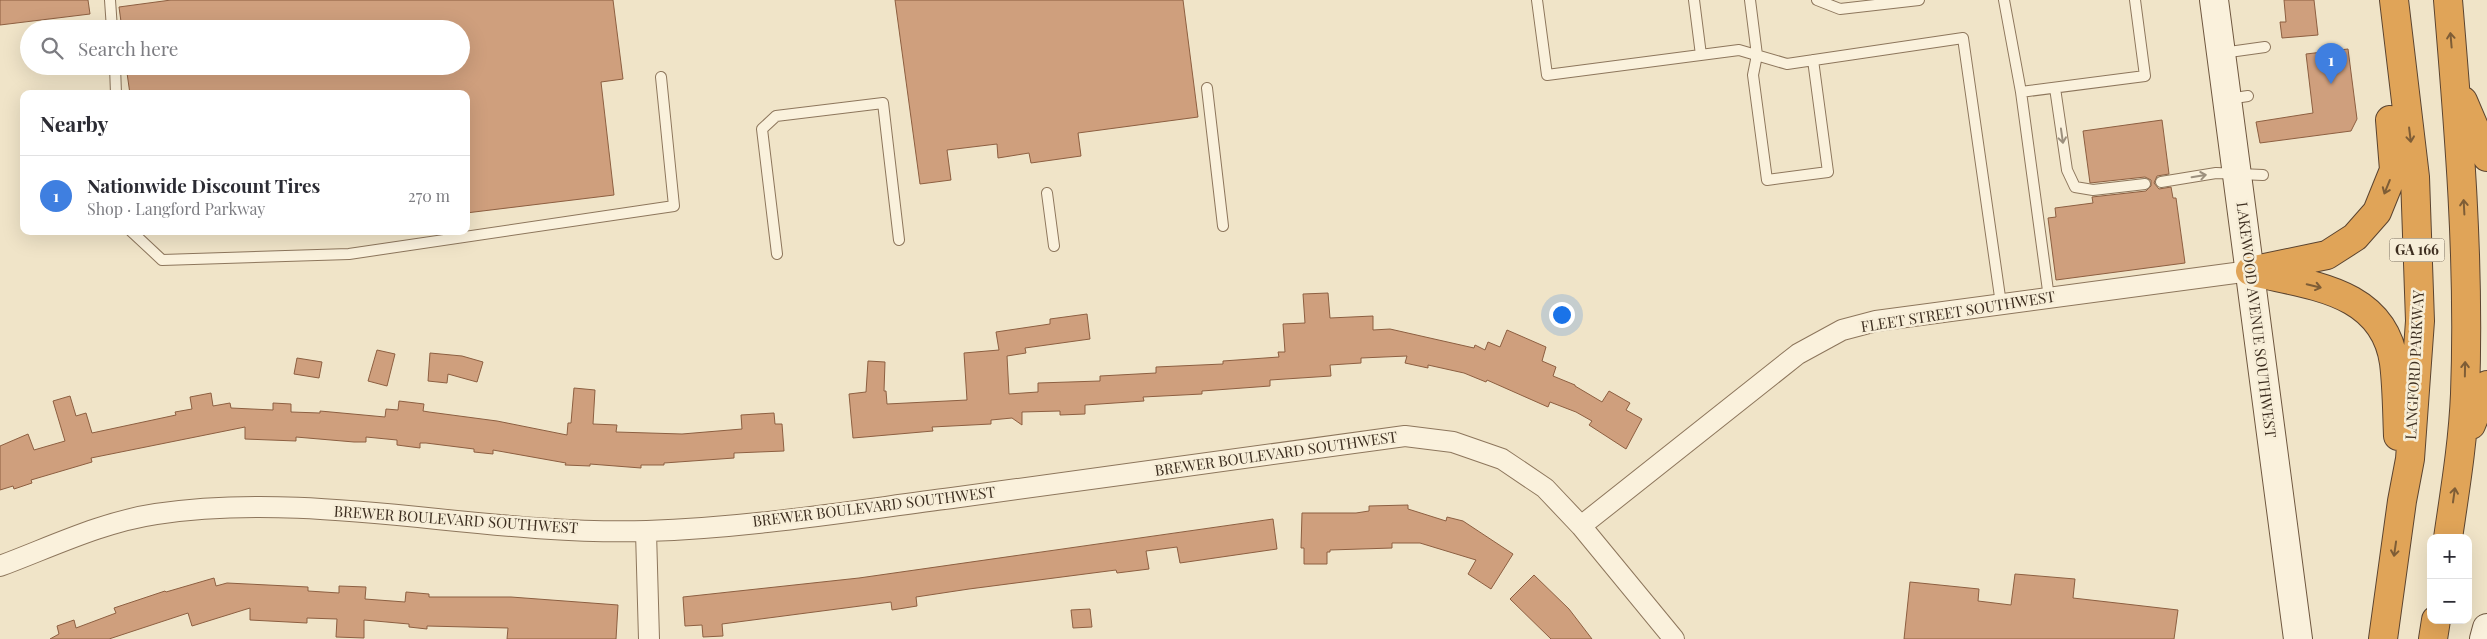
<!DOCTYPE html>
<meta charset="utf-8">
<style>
:root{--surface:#fff;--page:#f2f2f3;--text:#2b2b33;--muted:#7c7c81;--line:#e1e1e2;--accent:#2563eb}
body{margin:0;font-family:"Playfair Display",serif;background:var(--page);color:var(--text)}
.controls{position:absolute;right:15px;bottom:15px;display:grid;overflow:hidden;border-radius:10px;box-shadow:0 5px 20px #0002}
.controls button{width:45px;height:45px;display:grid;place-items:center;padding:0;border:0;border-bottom:1px solid var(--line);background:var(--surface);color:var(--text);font:25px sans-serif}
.you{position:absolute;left:1561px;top:314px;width:18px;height:18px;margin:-12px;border:4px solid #fff;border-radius:50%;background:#1a73e8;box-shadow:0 0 0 8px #1a73e833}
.badge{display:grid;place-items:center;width:32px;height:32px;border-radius:50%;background:var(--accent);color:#fff;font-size:16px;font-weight:700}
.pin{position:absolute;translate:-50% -41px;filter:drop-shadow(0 1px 2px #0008)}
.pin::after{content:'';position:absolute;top:26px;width:18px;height:15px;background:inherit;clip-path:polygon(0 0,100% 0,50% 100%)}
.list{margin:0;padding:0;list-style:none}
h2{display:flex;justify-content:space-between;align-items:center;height:65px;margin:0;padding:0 20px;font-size:21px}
h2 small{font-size:16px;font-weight:400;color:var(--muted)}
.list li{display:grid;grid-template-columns:32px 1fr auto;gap:15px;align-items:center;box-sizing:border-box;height:80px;padding:0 20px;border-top:1px solid var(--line)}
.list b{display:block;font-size:19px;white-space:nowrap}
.list p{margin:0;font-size:16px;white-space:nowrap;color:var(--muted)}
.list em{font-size:16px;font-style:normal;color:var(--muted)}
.icon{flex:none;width:28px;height:28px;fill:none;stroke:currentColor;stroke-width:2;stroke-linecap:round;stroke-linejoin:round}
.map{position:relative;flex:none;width:2487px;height:639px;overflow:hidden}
.search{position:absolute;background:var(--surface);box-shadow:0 5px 20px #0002;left:20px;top:20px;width:450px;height:55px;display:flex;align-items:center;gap:12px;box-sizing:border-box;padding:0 18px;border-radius:28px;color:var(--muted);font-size:19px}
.panel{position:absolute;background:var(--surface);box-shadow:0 5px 20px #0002;left:20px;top:90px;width:450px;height:145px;border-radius:10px}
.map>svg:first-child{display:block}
.building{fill:#cf9f7d;stroke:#8d5f41}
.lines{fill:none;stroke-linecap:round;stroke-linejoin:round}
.lane-casing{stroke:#8d765c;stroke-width:12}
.street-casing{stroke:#8d765c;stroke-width:22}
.secondary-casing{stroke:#6f573f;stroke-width:30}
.highway-casing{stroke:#5b4430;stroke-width:30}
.lane{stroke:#faf1dc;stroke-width:10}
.street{stroke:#faf1dc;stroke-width:20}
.secondary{stroke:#faf1dc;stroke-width:28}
.highway{stroke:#e0a458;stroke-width:28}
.oneway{stroke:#7e5d36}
.oneway2{stroke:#9c907e}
.labels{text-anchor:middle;stroke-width:5;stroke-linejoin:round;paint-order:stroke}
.shield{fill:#f7eed8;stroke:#756857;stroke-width:1}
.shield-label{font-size:14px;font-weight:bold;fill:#3d2e20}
.street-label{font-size:15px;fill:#3d2e20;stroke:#f7eed8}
</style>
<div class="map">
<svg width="2487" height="639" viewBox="0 0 2487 639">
<rect width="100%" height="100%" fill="#f0e4c8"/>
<path class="building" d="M0,0H88L90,14L0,25Z
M171,0H613L623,79L601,82L614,195L466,213V94H130L126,66H461V29H122L119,7Z
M895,0H1183L1198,117L1078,133L1081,156L1031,163L1029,153L998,158L997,144L947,150L951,180L920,184Z
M2284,0H2314L2318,35L2282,38L2280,22H2286Z
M2348,49L2357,119L2351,131L2260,143L2256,122L2313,113L2306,54Z
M2162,120L2169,174L2157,176L2154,183L2159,189L2171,187L2173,198H2176L2185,263L2056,280L2048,218L2056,217L2055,208L2093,203L2092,197L2146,191L2151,186V180L2145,177L2090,183L2083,131Z
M1328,293L1330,318L1373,316V330L1390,329L1474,348L1475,345L1485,350L1488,342L1500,347L1507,330L1546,347L1542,361L1556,367L1553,376L1575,385V386L1602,402L1609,391L1630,403L1626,410L1642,419L1626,449L1589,425L1592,421L1576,412L1550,402L1548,407L1487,380L1486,382L1464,373L1428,365V368L1405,363L1407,356L1361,358V363L1330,365L1331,376L1270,380V386L1202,391V394L1143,397L1144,401L1085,405V414L1060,415V411L1022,412V425L1012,418L991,420V424L932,427L933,431L853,438L849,394L866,392L868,361L885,362L884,391H886L887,404L967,400L964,353L999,350L996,332L1050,324V319L1087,314L1090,339L1025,348L1026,353L1007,356L1009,394L1038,392V383L1100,381V376L1156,373V367L1223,364V361L1279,357L1278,352H1285L1283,324L1305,323L1303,294Z
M377,350L395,354L387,386L368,381Z
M430,353L462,356L483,362L477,382L448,374L447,383L428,381Z
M297,358L322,362L319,378L294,374Z
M574,388L595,390L593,424L617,425L616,432L682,434L742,429L741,415L774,413L775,424H782L784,451L734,453V458L664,463V465H641V468L590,464V466L565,465L566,463L493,450V454L474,452V449L426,443H420V448L397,445V440L366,437V442H354L296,437V441L245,439V427L91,458L92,462L31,480L32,483L14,489L13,486L0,490V446L28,434L34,450L65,441L53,401L70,396L76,416L86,413L92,433L176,415L175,412L192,409L190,397L211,393L213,406L230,403L231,408L273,410V403L291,404V412L320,413V411L385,417L386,409L398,410L399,401L424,404L423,411L429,412L497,421L567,435L568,423H571Z
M1408,505V509L1446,521L1447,517L1463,521L1513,554L1491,589L1468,574L1476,560L1420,543H1392V548L1330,550V552H1327V564H1304V548H1301L1302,513H1356L1369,511V506Z
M1273,519L1277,549L1180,563L1177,547L1146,551L1149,569L1117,573L1116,570L969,589L916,597L917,606L892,610L891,602L722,624L723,636L703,637L702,625L685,626L683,597L859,578Z
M2015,574L2075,579L2073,598L2178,610L2174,639H1904L1910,582L1979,589L1978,601L2011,605Z
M1534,575L1569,609L1592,639H1551L1510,599Z
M214,578L216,586L227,583L308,587V591L339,593V586L366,587L365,599L405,602L406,592L429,594V597H511L618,605L616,639H507L508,628L427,626V629L409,627V624L364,620V638L336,637L337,619L307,618V623L250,620V608L192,626L188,613L109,639H50L59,634L57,626L74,620L76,628L116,613L114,608L165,591L166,592Z
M1090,609L1092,627L1073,628L1071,610Z"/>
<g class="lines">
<defs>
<path id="lane" d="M110,0L112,29
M1537,0L1547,75L1739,50L1787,64L1963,38L2001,304
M1694,0L1701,55
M1750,0L1757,55L1753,75L1767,180L1828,172L1813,60
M1817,0L1840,9L1919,0
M2004,0L2021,92L2049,298
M2222,53L2265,47
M115,66L116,94
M1207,88L1223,226
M2055,88L2067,170L2075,187L2093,190L2145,184
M2021,92L2145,76L2135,0
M2228,99L2248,96
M2161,182L2216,173L2263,175
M1047,193L1054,246
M131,231L162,260L349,254L674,206L661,77
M777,254L762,129L776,116L883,103L899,240"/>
<path id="street" d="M1581,526L1798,354L1842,330L1876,321L2250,271
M646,532L649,639
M0,566C51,547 102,522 156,514C319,490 483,536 647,531C749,528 851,511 952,498C1103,477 1254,457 1405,436L1453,442L1502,459L1545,488L1581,526L1674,639"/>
<path id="secondary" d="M2214,0L2298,639
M2484,639L2487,628"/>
<path id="highway" d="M2448,0C2459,131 2470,262 2465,394C2463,442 2455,490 2448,538
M2463,101L2487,157
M2250,271L2327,255L2355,237L2377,212L2394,170L2390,120
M2258,273C2314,286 2384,292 2394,363C2397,387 2397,412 2398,436
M2471,425L2487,385
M2383,639L2402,501L2410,459L2420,321L2415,177L2394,0
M2433,639L2436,620"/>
</defs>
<use href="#lane" class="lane-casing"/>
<use href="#street" class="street-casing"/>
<use href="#secondary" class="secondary-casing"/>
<use href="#highway" class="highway-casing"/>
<use href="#lane" class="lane"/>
<use href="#street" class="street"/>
<use href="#secondary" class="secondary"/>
<use href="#highway" class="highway"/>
</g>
<defs><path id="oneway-shaft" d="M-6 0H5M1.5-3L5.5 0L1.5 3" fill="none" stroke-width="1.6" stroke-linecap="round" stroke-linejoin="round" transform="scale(1.25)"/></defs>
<g class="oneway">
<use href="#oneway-shaft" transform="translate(2451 40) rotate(-95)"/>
<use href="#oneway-shaft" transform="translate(2410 135) rotate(83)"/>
<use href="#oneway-shaft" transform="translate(2387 187) rotate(112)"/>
<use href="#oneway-shaft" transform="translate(2464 207) rotate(-93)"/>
<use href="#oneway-shaft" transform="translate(2314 286) rotate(13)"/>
<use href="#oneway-shaft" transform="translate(2465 369) rotate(-89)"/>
<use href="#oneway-shaft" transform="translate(2454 495) rotate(-82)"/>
<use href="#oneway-shaft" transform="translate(2395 549) rotate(98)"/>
</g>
<g class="oneway2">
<use href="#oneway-shaft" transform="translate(2062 136) rotate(82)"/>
<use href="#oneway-shaft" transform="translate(2199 176) rotate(-9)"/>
</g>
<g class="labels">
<rect class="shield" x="2389.5" y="238.5" width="55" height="23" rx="4"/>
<g class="shield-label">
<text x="2417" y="255">GA 166</text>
</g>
<g class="street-label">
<text transform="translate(1958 312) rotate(-9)" y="5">FLEET STREET SOUTHWEST</text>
<text transform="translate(2256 320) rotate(83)" y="5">LAKEWOOD AVENUE SOUTHWEST</text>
<text transform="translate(2415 365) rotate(-87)" y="5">LANGFORD PARKWAY</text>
<text transform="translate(1276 454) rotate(-8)" y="5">BREWER BOULEVARD SOUTHWEST</text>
<text transform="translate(874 507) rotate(-7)" y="5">BREWER BOULEVARD SOUTHWEST</text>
<text transform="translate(456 520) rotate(4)" y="5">BREWER BOULEVARD SOUTHWEST</text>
</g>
</g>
</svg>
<div class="controls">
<button>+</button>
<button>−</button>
</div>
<div class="you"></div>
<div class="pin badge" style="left:2331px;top:84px;background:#3f7fe0">1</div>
<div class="search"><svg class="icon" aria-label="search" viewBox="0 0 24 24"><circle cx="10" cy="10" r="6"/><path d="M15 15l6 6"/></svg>Search here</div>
<section class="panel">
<h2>Nearby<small></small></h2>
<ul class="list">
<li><span class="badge" style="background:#3f7fe0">1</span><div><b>Nationwide Discount Tires</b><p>Shop · Langford Parkway</p></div><em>270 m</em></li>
</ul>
</section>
</div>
